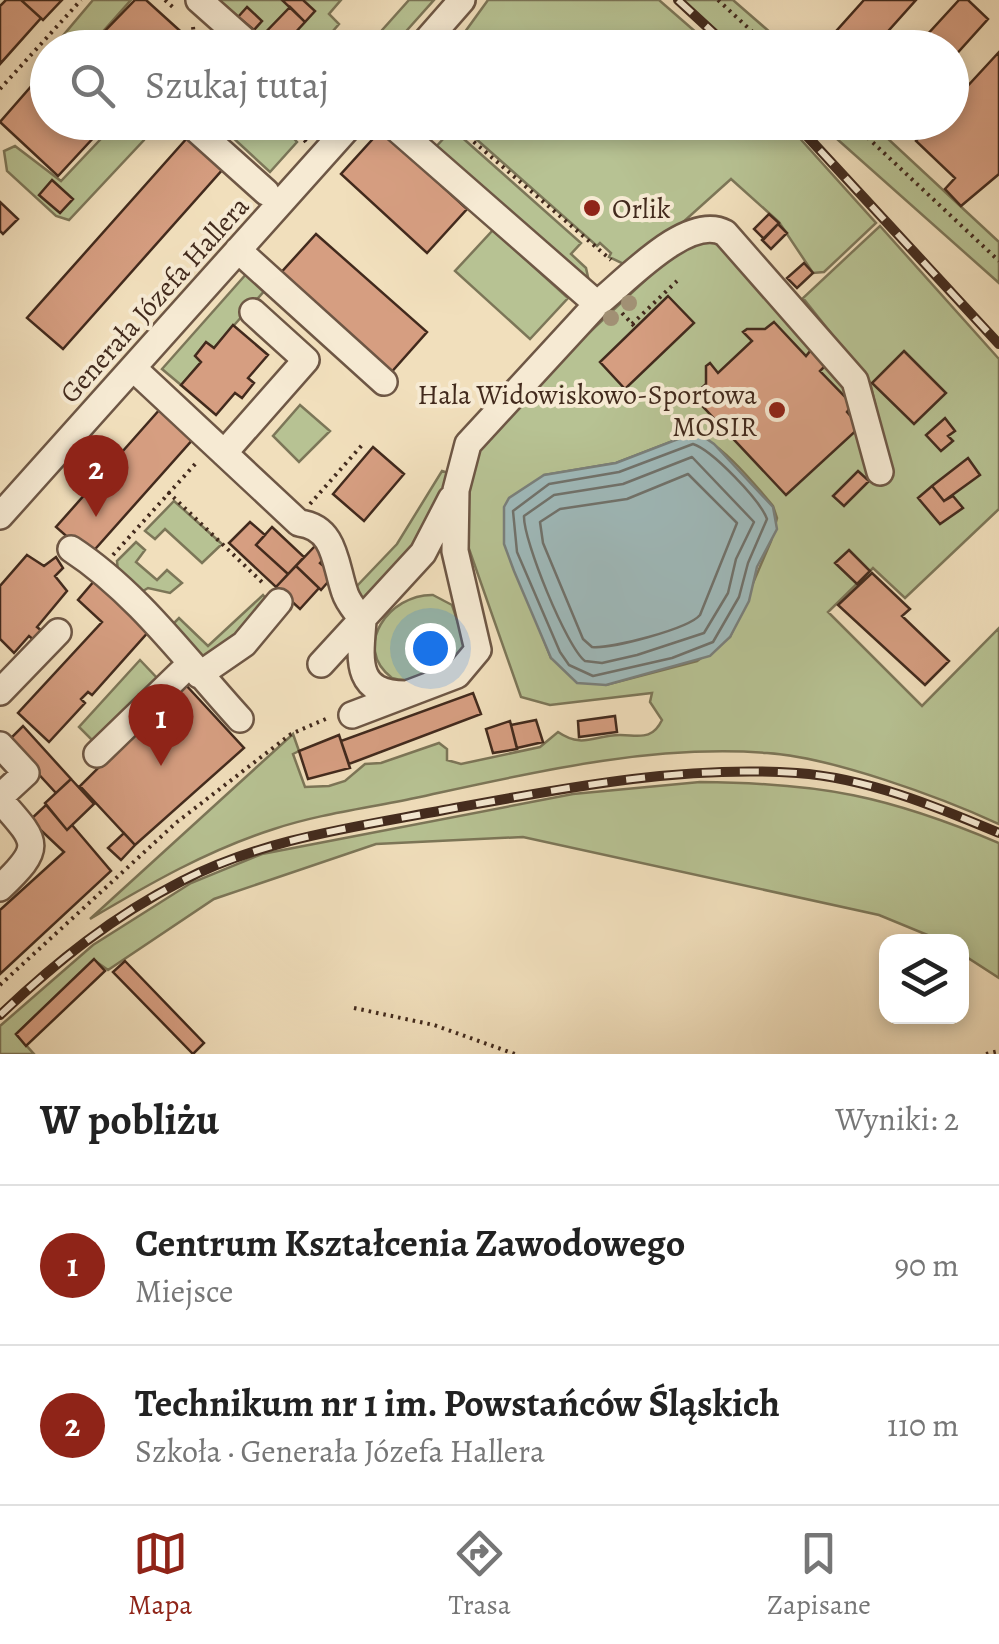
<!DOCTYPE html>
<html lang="pl">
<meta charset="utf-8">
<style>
:root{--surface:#fff;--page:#f2f2f2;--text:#222;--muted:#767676;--line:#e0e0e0;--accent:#8f2418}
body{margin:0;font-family:Alegreya,serif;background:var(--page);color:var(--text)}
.controls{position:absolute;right:30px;bottom:30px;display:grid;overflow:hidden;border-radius:20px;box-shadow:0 5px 15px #0003}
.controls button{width:90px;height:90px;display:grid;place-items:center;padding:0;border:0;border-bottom:2px solid var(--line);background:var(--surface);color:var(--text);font:50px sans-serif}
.you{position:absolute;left:430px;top:648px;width:35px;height:35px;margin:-25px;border:8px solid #fff;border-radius:50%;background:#1a73e8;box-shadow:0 0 0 15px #1a73e833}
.badge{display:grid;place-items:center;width:65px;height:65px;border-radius:50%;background:var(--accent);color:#fff;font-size:32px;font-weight:700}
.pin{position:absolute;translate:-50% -82px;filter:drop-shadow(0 2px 5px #0008)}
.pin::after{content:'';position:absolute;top:52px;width:35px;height:30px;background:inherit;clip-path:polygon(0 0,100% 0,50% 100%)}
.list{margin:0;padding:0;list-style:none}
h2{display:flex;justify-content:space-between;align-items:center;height:130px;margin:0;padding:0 40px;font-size:42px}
h2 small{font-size:32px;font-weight:400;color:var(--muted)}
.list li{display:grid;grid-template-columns:65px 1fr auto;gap:30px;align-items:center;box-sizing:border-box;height:160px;padding:0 40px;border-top:2px solid var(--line)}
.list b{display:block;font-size:38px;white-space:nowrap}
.list p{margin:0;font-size:32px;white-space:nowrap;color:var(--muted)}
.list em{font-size:32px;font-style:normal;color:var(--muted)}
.icon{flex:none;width:55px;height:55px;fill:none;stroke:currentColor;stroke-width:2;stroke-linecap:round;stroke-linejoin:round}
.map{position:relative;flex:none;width:999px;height:1054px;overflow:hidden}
.search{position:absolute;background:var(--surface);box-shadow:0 5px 15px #0003;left:30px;right:30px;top:30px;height:110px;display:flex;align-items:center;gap:25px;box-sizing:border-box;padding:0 35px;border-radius:55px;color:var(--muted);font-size:38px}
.sheet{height:450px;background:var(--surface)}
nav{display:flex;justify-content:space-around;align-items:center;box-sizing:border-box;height:140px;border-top:2px solid var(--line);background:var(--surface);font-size:28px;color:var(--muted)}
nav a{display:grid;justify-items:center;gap:5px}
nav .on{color:var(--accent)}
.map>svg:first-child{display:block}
.green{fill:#b7c293;stroke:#7c7658;stroke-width:2.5;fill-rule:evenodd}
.water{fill:#9fbabb;stroke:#7a807c;stroke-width:2.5}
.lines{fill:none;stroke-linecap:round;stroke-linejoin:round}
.shore{stroke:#70726c;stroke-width:2.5}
.building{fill:#d69e81;stroke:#422a1d;stroke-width:2.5}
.minor-casing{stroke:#6e5745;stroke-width:30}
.path{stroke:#422a1d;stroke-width:4;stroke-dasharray:2.5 5;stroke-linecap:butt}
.minor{stroke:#f6ead3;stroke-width:25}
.rail-casing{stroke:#422a1d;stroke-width:10}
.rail{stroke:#f6ead3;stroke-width:6;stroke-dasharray:19;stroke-linecap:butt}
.tree{fill:#a19074}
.poi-dot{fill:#8f2418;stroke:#f6ead3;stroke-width:4}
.labels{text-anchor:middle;stroke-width:8;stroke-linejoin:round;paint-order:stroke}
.poi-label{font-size:28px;fill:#422a1d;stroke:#f6ead3;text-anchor:start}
.street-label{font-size:28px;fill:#422a1d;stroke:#f6ead3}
</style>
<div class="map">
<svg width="999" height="1054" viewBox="0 0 999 1054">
<rect width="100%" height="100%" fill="#f1dfbc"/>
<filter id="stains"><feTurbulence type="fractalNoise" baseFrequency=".002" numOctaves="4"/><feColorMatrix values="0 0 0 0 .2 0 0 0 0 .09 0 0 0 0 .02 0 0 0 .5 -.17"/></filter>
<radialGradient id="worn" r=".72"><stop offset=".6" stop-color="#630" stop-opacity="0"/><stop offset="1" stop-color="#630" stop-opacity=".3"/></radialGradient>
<path class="green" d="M93,0H131L89,47H66L61,38Z
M219,0H341L329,14L339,24L319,47H273Z
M409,0H434L392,47H367Z
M488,0H659L713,47H454Z
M678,0H733L787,47H731Z
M116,123H153L144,140L69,220L56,216L7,171L4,151L15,146L61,181Z
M217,123H280L297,142L270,172Z
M458,123H786L876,223L824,272L813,273L779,222L731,179L632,268L609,257L611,253L600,243L597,246Z
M819,123H871L999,242V283Z
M457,133L581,243L571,254L586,268L590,286L433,150L445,137Z
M880,226L999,359V509L905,598L873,568L828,612L922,706L999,628V824C940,797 831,757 767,753C649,744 530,773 415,798C368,808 319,814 274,829C208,850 149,884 90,919L293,734L299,751L293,754L305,787L329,786L345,781L365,764L381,763L439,743L447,749V760L461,764L540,747L558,732C583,749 594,735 620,735C639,735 652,741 662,720L650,702L652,693L550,705L521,697L468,546L467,488L477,448L579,342L683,245L711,236L851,388L889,464L870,382L803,298ZM691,434C716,436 757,487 773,506L777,518L771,541L730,637L697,661L606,685L551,658L527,597L544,475L616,463Z
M493,230L568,298L530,339L455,271Z
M248,272L266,289L214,348L206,343L201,362L181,385L162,369Z
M300,405L330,431L299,462L273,436Z
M442,471L452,474L418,551L364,608L356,587L397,544Z
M174,501L222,544L202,563L165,529L155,539L145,531Z
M136,542L145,550L136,562L157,580L167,570L182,583L170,593L148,588L138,594L118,571L117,561Z
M263,595L270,603L206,664L169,628L179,618L208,646Z
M433,595L452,605L466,646C454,667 416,686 392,678C351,647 389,594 433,595Z
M140,660L158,679L93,741L79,727Z
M700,782C821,783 888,796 999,843V978L962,954V942L942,941L879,915L523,837L376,844L214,899L108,970L94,960L16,1034L34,1054H0V1026L93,945L191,883L262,854L573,794Z"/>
<path class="water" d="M691,434L701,435L714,444L773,507L777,529L757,567L749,601L730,637L710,656L606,685L577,683L551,658L514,571L504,544V507L509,498L544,475L616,463Z"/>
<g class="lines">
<path class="shore" d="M693,444C712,450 760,500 767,519L748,563L739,597L713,642L672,658L593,676L569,665L560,652L517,552L513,511L549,484L619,472Z
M692,457L754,522L736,559L728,593L704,633L637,655L602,663L585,661C567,648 523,540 524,516L554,495L623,484Z
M688,474L737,523L700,615C688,629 611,649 592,647L583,639L543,543L540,522L560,509L627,499Z"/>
</g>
<path class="building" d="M6,0H21L41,18L0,64V6Z
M21,0H62L43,20Z
M135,0H146L189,39L182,48H115L101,35Z
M282,0H303L315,11L305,22Z
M864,0H916L873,48H841L830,38Z
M959,0H968L988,19L952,59V48H915Z
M247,7L262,21L254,30L238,17Z
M290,7L305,22L281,48H275L262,36Z
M999,52V174L961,206L945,189L955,178L916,141L933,122H952V103Z
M48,67V122H108L58,176L0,122Z
M381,130L467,209L427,253L341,174Z
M188,137L223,169L63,349L27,318Z
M52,180L73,199L60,213L39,195Z
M0,202L18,219L3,234L0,231Z
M769,214L779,223L764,239L754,229Z
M778,224L787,233L771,249L762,240Z
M316,234L427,332L388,376L277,277Z
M804,263L813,273L797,288L787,278Z
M668,296L694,323L625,389L600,362Z
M774,322L806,356L811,350L825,366L820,371L847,399L850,408L847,412L860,427L786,495L693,396L706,384V366L710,363L718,373L752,341L743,332L747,329H765Z
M233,325L268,355L248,378L254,383L242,398L235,393L216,415L181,385L201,362L195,356L206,342L214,348Z
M904,351L946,393L914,424L872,383Z
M161,408L194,438L89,556L56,527L102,475L98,459L114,461Z
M945,418L955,431L948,436L953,441L941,451L926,435Z
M373,447L404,474L364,521L333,494Z
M968,458L980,475L944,501L932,486Z
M858,471L869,481L844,506L833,496Z
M932,486L944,501L953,496L963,508L940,524L918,498Z
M250,522L265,535L256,545L288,574L276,587L229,543Z
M272,527L304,557L288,574L256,545Z
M316,545L327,555L320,563L334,575L321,590L296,566Z
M849,550L870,571L857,584L835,563Z
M27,555L44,566L56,557L63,568L55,576L67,591L37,627L43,632L35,641L29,636L14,653L0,639V586Z
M296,566L319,588L300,609L276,587Z
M872,573L910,609L902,616L949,661L925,685L838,605Z
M95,580L150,630L92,695L88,692L81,699L85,703L49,742L18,713L102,622L78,600Z
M184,683L244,748L135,845L80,786Z
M473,693L481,714L349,764L341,741Z
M615,716L617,732L579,737L578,721Z
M536,720L543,742L517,748L511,725Z
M510,721L517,749L493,753L486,729Z
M23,726L71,779L56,793L8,741Z
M339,735L350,768L308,779L299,751Z
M71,779L94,804L67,830L45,803Z
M46,805L67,830L72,825L111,871L0,974V910L64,852L30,820Z
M124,833L135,845L121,860L108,848Z
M94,959L105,971L26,1046L16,1034Z
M125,961L204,1043L193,1054L113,972Z"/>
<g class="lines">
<defs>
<path id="minor" d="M199,0L253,48
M420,48L462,0
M188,122L266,192
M389,122L597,304C626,281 688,213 725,233L855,381L880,472
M238,250L384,382
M133,368L299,523C336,527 335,565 345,593C348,603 357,612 363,621C360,659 354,694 405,694
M224,453L306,360L253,312
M0,516L353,122
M71,549C137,592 187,661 240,719
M321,664L423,553L451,499
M199,675L244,644L279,602
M0,692L58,632
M352,715L457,675L478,650L455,551L456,490L468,444L597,304
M0,745L26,773L0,797
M97,754L190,664
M0,800C38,843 44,846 0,888"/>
</defs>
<use href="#minor" class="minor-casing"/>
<path class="path" d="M165,0L176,10
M718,0L770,48
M193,27L194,35L208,48
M0,89L81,0
M291,122L306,142
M851,122L999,261
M441,137L453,124L611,260
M622,313L636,328
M632,324L677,281
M168,492L265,585
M310,504L363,444
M113,555L197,462
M0,985L177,822L291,734L328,718
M354,1008L434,1025L515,1054
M986,1054L999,1051"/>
<use href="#minor" class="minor"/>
<defs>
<path id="rail" d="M678,0L730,48
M794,122L999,344
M0,1015C56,962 113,916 182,881C263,839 355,827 444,810C560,789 678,765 797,773C867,778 935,806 999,833"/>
</defs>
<use href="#rail" class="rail-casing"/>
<use href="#rail" class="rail"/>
</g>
<g class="tree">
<circle cx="629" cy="303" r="8"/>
<circle cx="611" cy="318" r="8"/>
</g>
<g class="poi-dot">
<circle cx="592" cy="208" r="10"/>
<circle cx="777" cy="410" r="10"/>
</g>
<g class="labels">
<g class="poi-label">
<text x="612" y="218">Orlik</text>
<text x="757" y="404" text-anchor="end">Hala Widowiskowo-Sportowa<tspan x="757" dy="32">MOSIR</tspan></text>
</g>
<g class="street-label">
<text transform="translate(154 299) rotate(-48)" y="10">Generała Józefa Hallera</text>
</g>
</g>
<rect width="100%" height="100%" filter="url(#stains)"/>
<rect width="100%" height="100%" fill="url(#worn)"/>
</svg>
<div class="controls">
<button><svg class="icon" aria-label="layers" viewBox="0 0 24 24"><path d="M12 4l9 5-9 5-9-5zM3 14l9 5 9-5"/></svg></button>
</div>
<div class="you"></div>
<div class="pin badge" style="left:161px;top:766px">1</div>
<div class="pin badge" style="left:96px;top:517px">2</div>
<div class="search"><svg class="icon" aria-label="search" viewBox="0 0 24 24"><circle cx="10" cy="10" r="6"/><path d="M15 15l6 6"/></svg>Szukaj tutaj</div>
</div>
<section class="sheet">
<h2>W pobliżu<small>Wyniki: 2</small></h2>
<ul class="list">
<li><span class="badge">1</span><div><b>Centrum Kształcenia Zawodowego</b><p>Miejsce</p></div><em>90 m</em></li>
<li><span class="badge">2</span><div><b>Technikum nr 1 im. Powstańców Śląskich</b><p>Szkoła · Generała Józefa Hallera</p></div><em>110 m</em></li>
</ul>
</section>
<nav>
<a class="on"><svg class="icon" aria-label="map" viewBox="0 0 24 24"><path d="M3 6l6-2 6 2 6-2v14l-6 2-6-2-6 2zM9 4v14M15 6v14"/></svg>Mapa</a>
<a><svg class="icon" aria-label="directions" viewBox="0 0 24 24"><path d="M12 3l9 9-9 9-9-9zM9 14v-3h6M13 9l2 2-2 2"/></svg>Trasa</a>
<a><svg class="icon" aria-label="saved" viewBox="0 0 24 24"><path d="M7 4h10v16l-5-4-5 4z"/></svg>Zapisane</a>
</nav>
